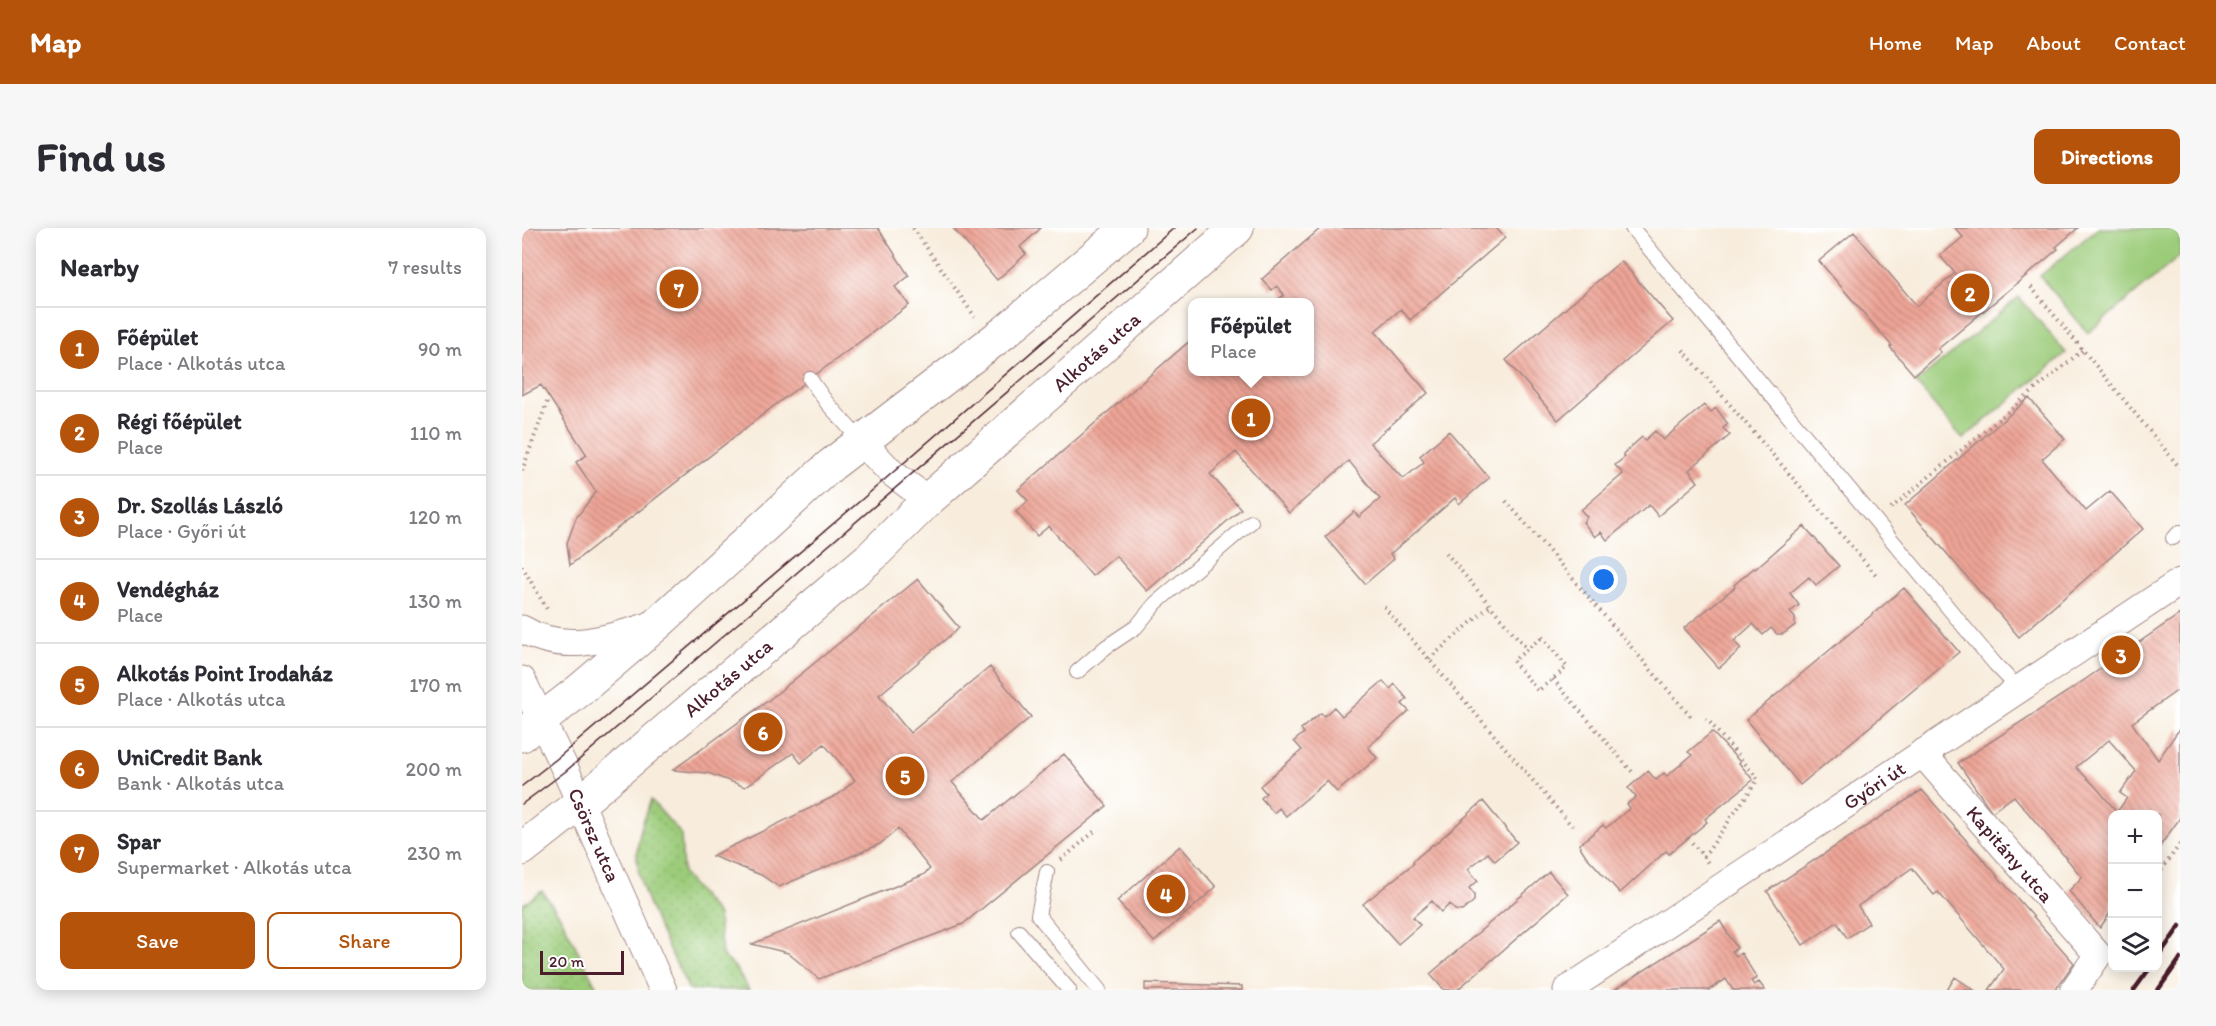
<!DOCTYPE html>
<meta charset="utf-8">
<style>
:root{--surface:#fff;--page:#f7f7f7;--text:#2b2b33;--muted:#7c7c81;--line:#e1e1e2;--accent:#b45309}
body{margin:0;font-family:Itim,sans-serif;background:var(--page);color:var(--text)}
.controls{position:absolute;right:18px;bottom:18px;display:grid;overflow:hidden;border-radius:12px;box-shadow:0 3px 15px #0003}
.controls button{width:54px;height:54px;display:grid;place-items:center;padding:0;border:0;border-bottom:2px solid var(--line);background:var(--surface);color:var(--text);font:30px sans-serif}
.scale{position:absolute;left:18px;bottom:15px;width:84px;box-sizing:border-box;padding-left:6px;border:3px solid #4a1f2b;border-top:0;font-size:16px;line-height:21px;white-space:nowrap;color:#4a1f2b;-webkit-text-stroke:4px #fff;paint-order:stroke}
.you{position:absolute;left:1082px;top:352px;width:21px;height:21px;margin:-15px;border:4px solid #fff;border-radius:50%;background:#1a73e8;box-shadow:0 0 0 9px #1a73e833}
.badge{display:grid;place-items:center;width:39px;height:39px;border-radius:50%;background:var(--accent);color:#fff;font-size:20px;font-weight:700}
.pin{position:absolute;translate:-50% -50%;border:3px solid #fff;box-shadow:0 2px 6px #0006}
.popup{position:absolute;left:666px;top:70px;width:126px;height:78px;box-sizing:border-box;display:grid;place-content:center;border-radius:12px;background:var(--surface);filter:drop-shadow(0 2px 4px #0005);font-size:20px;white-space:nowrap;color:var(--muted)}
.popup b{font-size:22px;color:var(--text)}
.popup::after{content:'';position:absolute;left:50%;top:100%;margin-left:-12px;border:12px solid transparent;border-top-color:var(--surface)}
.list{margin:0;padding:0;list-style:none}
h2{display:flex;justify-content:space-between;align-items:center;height:78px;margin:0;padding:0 24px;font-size:26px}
h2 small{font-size:20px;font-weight:400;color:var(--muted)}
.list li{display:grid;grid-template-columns:39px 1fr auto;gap:18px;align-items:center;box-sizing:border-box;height:84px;padding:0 24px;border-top:2px solid var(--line)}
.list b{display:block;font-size:22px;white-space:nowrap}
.list p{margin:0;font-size:20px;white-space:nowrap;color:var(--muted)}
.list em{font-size:20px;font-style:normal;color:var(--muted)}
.actions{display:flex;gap:12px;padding:18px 24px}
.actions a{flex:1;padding:14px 0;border:2px solid var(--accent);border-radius:12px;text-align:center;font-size:21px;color:var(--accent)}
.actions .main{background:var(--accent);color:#fff}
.icon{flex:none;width:33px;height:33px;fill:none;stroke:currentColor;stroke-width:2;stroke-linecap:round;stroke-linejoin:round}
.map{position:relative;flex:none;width:1658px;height:762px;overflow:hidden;border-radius:12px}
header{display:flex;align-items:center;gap:36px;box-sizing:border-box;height:84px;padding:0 30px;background:var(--accent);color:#fff}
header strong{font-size:28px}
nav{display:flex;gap:33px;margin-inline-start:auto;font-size:21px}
.intro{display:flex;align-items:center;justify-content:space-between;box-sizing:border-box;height:144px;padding:0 36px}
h1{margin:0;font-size:42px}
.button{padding:15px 27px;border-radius:12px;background:var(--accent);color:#fff;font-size:21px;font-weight:700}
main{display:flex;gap:36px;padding:0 36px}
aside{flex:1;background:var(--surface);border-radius:12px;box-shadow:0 3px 15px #0003}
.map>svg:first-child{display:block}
.grass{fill:url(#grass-dots);stroke:#737652;stroke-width:1.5}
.garden{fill:#9ccc7a;stroke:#737652;stroke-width:1.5}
.building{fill:url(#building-back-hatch);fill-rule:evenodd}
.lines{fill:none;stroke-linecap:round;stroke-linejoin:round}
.service-casing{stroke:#a18684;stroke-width:16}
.minor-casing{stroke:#a18684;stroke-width:29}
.secondary-casing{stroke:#a18684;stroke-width:35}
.path{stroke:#a18684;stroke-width:4;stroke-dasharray:1.5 4.5;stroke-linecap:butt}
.service{stroke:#fff;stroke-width:14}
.minor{stroke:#fff;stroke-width:27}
.secondary{stroke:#fff;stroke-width:33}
.tram{stroke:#4a1f2b;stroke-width:1.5}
.rail{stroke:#4a1f2b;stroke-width:4.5}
.labels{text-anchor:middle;stroke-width:5;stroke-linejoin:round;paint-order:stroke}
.street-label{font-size:20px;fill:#4a1f2b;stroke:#fff}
</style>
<header>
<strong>Map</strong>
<nav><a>Home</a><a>Map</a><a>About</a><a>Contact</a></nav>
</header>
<div class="intro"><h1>Find us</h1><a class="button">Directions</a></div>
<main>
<aside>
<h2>Nearby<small>7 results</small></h2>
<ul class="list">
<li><span class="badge">1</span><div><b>Főépület</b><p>Place · Alkotás utca</p></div><em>90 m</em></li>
<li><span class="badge">2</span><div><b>Régi főépület</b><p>Place</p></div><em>110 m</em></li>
<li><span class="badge">3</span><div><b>Dr. Szollás László</b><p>Place · Győri út</p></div><em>120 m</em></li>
<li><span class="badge">4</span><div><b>Vendégház</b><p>Place</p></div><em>130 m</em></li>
<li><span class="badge">5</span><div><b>Alkotás Point Irodaház</b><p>Place · Alkotás utca</p></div><em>170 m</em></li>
<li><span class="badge">6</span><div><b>UniCredit Bank</b><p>Bank · Alkotás utca</p></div><em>200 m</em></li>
<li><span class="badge">7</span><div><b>Spar</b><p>Supermarket · Alkotás utca</p></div><em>230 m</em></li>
</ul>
<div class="actions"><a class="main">Save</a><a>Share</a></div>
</aside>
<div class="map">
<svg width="1658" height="762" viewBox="0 0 1658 762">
<defs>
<pattern id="grass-dots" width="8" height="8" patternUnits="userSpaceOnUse" patternTransform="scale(1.5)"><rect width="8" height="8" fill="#9ccc7a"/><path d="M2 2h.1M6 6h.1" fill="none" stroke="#88af6a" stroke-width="1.8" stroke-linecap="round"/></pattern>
<pattern id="building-back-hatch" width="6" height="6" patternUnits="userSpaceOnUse" patternTransform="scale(1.5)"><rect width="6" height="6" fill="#eea597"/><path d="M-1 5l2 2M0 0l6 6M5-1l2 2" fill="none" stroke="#c3867b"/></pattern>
</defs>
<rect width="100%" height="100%" fill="#fff"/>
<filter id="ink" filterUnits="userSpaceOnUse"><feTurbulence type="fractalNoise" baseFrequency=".0167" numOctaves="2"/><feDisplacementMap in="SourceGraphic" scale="12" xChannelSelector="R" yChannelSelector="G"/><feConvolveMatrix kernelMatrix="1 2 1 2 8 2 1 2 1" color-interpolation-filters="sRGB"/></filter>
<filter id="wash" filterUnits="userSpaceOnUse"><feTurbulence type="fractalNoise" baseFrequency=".008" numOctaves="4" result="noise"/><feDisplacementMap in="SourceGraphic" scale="24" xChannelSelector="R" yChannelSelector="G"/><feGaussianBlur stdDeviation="1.35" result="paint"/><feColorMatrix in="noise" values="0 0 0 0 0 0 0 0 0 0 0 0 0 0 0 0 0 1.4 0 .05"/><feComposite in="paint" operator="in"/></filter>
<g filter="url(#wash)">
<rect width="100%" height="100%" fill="#f8eddd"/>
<path class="grass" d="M129,572L159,606L161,646L196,687L200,727L212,738L227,762H167C151,727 113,662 115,625C116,607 122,589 129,572Z
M20,663L38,688L76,762H0V677Z"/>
<path class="garden" d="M1576,0H1658V28L1566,105L1518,48Z
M1497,69L1544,125L1441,211L1394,155Z"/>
<g id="blocks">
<path class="building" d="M0,0H356L387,48L373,59L387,77L257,174L48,337L45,315L54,290L74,264L54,234L65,227L19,157L0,167Z
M431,0H519L498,19L504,26L475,52Z
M799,0H974L983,10L888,92L879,81L853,103L906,165L848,215L881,251L902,234L898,228L927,203L967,250L937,276L933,270L901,298L868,326L872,331L843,356L803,309L832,284L837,289L858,271L827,233L767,285L714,224L688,246L719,281L625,363L594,328L570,348L527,298L515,308L494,284L506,273L496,262L670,111V144H788V74H753L762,67L755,58L750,62L740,51Z
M1433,0H1556L1534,19L1536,21L1416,121L1419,124L1392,147L1368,119L1370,118L1297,33L1332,4L1395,78L1433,45L1418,28L1441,9Z
M1099,33L1151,93L1036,192L984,132Z
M1507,170L1543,211L1520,231L1564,283L1588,263L1621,301L1497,409L1383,277Z
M1182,177L1189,184L1194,180L1206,196L1201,200L1208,207L1167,242L1176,254L1136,288L1127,277L1085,312L1079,304L1073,309L1061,294L1065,289L1059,282L1101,246L1093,237L1103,229L1101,226L1120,209L1123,212L1133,203L1141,212Z
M1282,298L1317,338L1294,357L1287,349L1268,365L1277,377L1268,384L1273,390V397L1261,406H1255L1249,400L1241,407L1231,396L1212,413L1219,421L1197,440L1162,400L1213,359L1212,357L1232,340L1233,341Z
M396,351L437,400L357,467L388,505L468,439L509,489L430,554L462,592L542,526L585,578L441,696L297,751L266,725L230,716L401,647L408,641L376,601L358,616L257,659L239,647L190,628L317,566L333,552L302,516L279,535L271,525L223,559L186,545L151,542L247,472Z
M1382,360L1437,424L1278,557L1224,492Z
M1658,386V465L1656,462L1610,495L1636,532L1658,500V590L1636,621V586H1590V682L1578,700L1547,663L1560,649L1492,568L1470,584L1436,535L1545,464ZM1587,512L1614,543L1598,565L1605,570L1595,584L1573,558L1554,539Z
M861,453L868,461L873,456L885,471L880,476L887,483L846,519L855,530L815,564L805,553L764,588L757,580L752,585L739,570L744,565L738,558L780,522L772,513L782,505L779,501L799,485L802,488L812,479L820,488Z
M1190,504L1218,534L1217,535L1231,552L1183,591L1185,594L1147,626L1144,623L1098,665L1064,628L1057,617L1081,597L1084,600L1108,580L1105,576L1114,569L1106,560L1126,543L1134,552L1142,545L1145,548L1170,527L1166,524Z
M1400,562L1552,735L1533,762H1467L1482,741L1416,664L1412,667L1390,640L1336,678L1347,695L1325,710L1315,694L1281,717L1245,663Z
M961,573L995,614L973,633L966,625L946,641L956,653L947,660L952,666V673L940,683L933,682L928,676L919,684L910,673L891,689L898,697L876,716L841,676L892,635L891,633L911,616L912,617Z
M658,618L694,659L632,714L595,673Z
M1027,644L1046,666L935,762H922L908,746Z
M1198,693L1215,720L1210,723L1214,728L1219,725L1235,750L1229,753L1232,757L1237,754L1243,762H1211L1204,751L1187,762H1092Z
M1433,749L1452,762H1425Z
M623,755L720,758V762H623Z"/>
</g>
</g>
<g filter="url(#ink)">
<use href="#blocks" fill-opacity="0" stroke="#a18684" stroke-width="1.5"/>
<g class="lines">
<defs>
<path id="service" d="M1110,0L1473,436L1498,462
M288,151L305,175L339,213
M1651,310L1658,304
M555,444L584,419L614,399L634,375L729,294
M525,644L516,687L577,762
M497,704L547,762"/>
<g id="minor">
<path d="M339,213L370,245L406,272"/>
<path d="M0,401C43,427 87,410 131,397"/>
<path id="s1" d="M0,452L44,543L141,762"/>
<path id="s2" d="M1400,525L1576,727L1552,762"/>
<path id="s3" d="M1045,762L1658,354"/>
</g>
<g id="secondary">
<path d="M0,507L59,461L135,396L309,237L484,103L606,0"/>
<path id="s4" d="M0,621L57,576L350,328L406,272L715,0"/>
</g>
</defs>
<use href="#service" class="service-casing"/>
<use href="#minor" class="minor-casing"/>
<use href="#secondary" class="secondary-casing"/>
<path class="path" d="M391,0L453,89
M1509,59L1658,240
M1161,122L1354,347
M0,243L27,169
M984,273L1171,491
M1369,280L1561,122
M924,325L1005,421
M0,338L26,383
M862,379L1050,598
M1020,409L1045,439L1016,463L991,433Z
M907,431L968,378
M1031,451L1111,545
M1184,490L1236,551L1182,629L1186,635
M1166,610L1182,629
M539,632L573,603
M1636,647L1658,616"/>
<use href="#service" class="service"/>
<use href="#minor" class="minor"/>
<use href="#secondary" class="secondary"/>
<path class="tram" d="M0,558L37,529L338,273L652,0
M0,576L44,543L676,0"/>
<path class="rail" d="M1636,729L1658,698
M1612,762L1628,740
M1636,762L1658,731"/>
</g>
</g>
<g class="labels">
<g class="street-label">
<text dy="7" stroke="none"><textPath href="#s4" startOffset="760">Alkotás utca</textPath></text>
<text dy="7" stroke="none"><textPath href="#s4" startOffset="268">Alkotás utca</textPath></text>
<text dy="7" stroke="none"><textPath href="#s3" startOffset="369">Győri út</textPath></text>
<text dy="7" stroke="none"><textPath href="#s1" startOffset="171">Csörsz utca</textPath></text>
<text dy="7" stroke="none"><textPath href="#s2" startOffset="134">Kapitány utca</textPath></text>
</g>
</g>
</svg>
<div class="controls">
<button>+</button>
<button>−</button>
<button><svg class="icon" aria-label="layers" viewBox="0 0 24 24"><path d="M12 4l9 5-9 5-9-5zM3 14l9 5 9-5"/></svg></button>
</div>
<div class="scale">20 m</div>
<div class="you"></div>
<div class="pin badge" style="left:729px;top:190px">1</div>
<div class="popup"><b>Főépület</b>Place</div>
<div class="pin badge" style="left:1448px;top:65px">2</div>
<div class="pin badge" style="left:1599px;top:427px">3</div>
<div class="pin badge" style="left:644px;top:666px">4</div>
<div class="pin badge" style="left:383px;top:548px">5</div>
<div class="pin badge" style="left:241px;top:504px">6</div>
<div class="pin badge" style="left:157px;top:61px">7</div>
</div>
</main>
